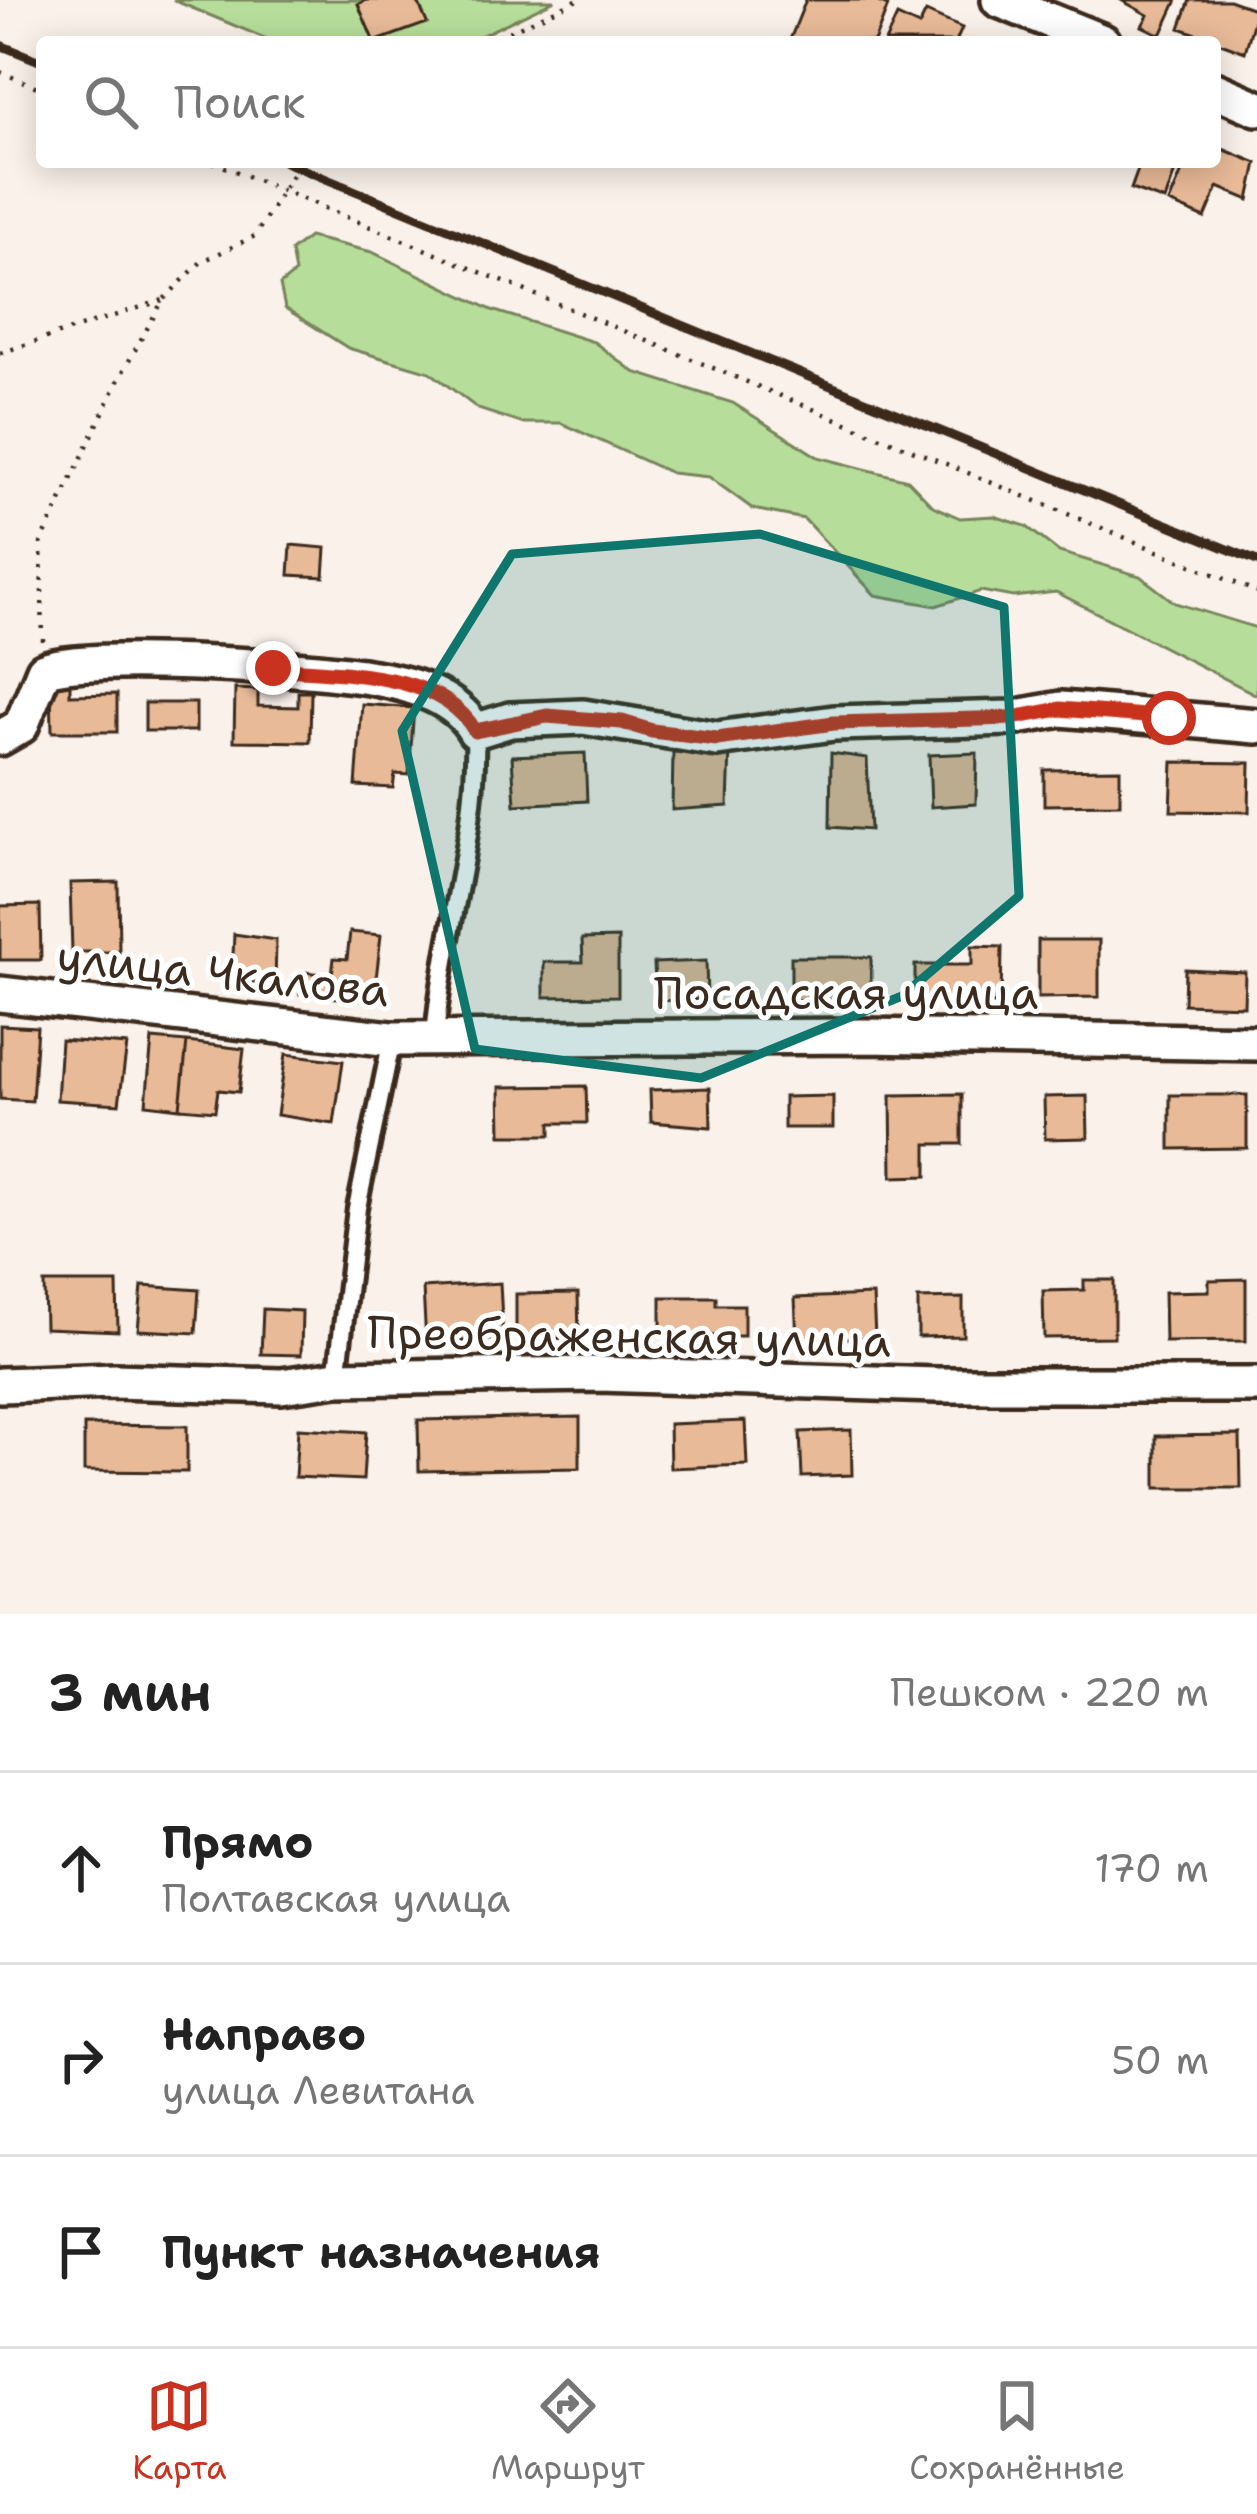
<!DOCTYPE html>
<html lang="ru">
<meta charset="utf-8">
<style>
:root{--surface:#fff;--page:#f6f6f6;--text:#222;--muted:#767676;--line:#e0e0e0;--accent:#c8321e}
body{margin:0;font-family:"Shantell Sans",sans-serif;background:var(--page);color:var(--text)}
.stop{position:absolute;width:36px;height:36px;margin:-27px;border:9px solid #c8321e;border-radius:50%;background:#fff}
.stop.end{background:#c8321e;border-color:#fff;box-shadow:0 3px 12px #0008}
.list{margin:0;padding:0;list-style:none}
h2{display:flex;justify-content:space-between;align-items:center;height:156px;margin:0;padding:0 48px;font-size:51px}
h2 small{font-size:39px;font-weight:400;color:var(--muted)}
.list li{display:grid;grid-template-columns:78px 1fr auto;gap:36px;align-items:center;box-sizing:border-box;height:192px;padding:0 48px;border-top:3px solid var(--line)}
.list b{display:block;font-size:45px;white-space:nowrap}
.list p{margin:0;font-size:39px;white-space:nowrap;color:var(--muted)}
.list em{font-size:39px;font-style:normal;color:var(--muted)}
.icon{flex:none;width:66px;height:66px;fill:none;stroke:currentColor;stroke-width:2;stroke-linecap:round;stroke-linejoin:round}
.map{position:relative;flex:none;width:1257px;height:1614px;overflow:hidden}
.search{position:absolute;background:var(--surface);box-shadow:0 6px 30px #0003;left:36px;right:36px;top:36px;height:132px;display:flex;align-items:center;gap:30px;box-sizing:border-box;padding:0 42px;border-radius:12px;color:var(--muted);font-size:45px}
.sheet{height:732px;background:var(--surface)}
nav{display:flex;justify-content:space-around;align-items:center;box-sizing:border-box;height:168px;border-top:3px solid var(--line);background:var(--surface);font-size:33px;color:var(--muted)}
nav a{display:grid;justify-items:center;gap:6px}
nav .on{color:var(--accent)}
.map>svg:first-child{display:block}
.green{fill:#b6de9a;stroke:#78845c;stroke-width:3}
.building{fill:#e8ba98;stroke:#3b2a1e;stroke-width:3}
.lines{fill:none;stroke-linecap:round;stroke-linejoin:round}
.lane-casing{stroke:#3b2a1e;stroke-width:26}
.street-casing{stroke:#3b2a1e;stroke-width:42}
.path{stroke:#3b2a1e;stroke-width:4.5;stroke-dasharray:3 9;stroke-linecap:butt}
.lane{stroke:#fff;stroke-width:16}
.street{stroke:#fff;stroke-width:33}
.rail{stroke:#3b2a1e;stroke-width:9}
.route{stroke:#c8321e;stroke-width:15}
.marked{fill:#0f766e;fill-opacity:0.2;stroke:#0f766e;stroke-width:9;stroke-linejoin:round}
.labels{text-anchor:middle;stroke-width:10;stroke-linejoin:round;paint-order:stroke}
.street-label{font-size:45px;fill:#3b2a1e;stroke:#fff}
</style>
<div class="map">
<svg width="1257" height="1614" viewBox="0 0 1257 1614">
<rect width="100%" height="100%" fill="#faf1ea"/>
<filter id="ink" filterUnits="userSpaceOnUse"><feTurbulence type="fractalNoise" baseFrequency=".00833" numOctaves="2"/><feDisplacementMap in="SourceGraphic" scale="24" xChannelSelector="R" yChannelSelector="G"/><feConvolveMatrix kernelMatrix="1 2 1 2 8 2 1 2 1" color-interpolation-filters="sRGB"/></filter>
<g filter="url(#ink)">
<path class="green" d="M173,0H555L468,42H274Z
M309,237L372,252L492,310L594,342L634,372L733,403L818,457L908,480L933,506L960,518L994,516L1026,526L1059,552L1140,576L1175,603L1257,628V695L1056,592L1013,597L981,591L936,606L875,595L804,519L753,509L709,477L671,473L561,423H521L478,409L430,372L348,348L285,308L280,285L295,273L291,251Z"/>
<path class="building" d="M367,0H417L427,23L374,42L358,4Z
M806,0H874L888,6L874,42H789Z
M1121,0H1177L1161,35L1142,26L1148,15Z
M1190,0H1229L1257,10L1245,52L1180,28Z
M926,12L962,28L956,42H885L897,16L919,26Z
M1215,146L1257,163L1249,200L1218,187L1205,218L1169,203L1186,162H1215Z
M1136,162H1178L1165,201L1131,189L1140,164Z
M291,545L326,548L324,577L289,575Z
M51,681H70V695L117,694V732H52Z
M235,689L258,690V706L298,707V692H311L310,742L234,741Z
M145,703H196V731H145Z
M362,704L414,708L409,775L395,774L393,788L356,786Z
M730,749L728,806L672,810L673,752Z
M585,753L587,801L515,805L512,756Z
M831,753L867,758L870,830L830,827Z
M977,753L976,804L931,807L929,755Z
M1173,762L1250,763L1249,812L1171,811Z
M1120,769V804L1044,805V770Z
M118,882L119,952H72L70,883Z
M40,905L41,960H0V906Z
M350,932L381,935L375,988L360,987L359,1000L300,994L303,972L332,975L334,958L347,959Z
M234,934L276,940L275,987L232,979Z
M618,938V996L544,997V962H583L582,939Z
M1038,940H1099V997L1038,998Z
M972,946L1002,947L1001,1004L915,1003V965H972Z
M791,957H871V1001H791Z
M706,961L707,999L656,1001L654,963Z
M1185,969L1245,972L1244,1006L1184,1004Z
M0,1025L37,1027L32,1101L0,1099Z
M152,1039L187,1042L180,1108L146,1104Z
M61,1040L127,1045L119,1104L57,1100Z
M187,1042L244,1049L239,1092L218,1090L215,1111L180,1108Z
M286,1054L343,1061L334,1124L277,1115Z
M586,1086L587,1123H551V1135H501L500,1087Z
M710,1088L711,1127L651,1122L650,1090Z
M962,1094V1144H927V1176L892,1177L891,1095Z
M1170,1095H1247V1148L1170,1149Z
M833,1096V1128H784V1097Z
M1087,1096L1088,1138L1045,1139L1044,1097Z
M1246,1279V1341L1165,1342L1164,1292L1209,1291V1280Z
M1084,1280H1114V1337L1044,1338L1043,1291L1084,1290Z
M44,1283H117L118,1331L45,1328Z
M500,1283L503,1339L426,1343L423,1288Z
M142,1286L199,1290L196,1333L138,1330Z
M578,1293L579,1338L516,1339V1294Z
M873,1295L875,1337L797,1340L795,1298Z
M661,1297H716V1305H744V1336H661Z
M963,1298V1336L918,1337V1299Z
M263,1309L302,1311L301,1355L261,1354Z
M580,1417V1468L419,1471L418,1420Z
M745,1421L747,1465L670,1468L669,1424Z
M84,1425L187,1426V1472L84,1471Z
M298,1428L366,1432L363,1480L295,1477Z
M851,1430L852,1475L802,1477L800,1432Z
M1240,1435L1241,1488H1156V1436Z"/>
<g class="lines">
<defs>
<path id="lane" d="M435,1039C442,936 479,835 475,731
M337,1378L357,1208L392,1039"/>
<path id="street" d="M999,0L1103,42
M1215,90L1257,108
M0,738L21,726L44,670C87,652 326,668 380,679C415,685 457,699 475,731L510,720L583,717L717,739L834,723L1012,718L1061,709L1257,726
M0,994L392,1039L866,1036L1257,1043
M0,1385L115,1381L281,1386L337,1378L599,1374L936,1385H1257"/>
</defs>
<use href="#lane" class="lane-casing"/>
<use href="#street" class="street-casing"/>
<path class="path" d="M487,42L577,0
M0,72L42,89
M213,162L1257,592
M0,353L163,300
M43,641L41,543L120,377L163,300L201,262L255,236L300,162"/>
<use href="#lane" class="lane"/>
<use href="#street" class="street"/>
<path class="rail" d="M0,45L42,62
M285,162L1257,561"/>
</g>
</g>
<g class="lines" filter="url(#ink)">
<path class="route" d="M273,668C335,674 439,669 475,731L547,716L622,722L652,731L717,739L834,723L1012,718L1060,709L1169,718"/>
</g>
<path class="marked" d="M760,534L1004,607L1019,896L902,996L701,1078L475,1049L402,731L512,554Z"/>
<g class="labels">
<g class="street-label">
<text transform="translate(223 973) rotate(6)" y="16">улица Чкалова</text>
<text x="846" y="1009">Посадская улица</text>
<text transform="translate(629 1336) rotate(1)" y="16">Преображенская улица</text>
</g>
</g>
</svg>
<div class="stop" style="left:1169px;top:718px"></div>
<div class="stop end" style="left:273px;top:668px"></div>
<div class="search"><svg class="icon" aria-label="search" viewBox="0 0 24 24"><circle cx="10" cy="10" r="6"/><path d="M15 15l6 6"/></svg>Поиск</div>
</div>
<section class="sheet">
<h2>3 мин<small>Пешком · 220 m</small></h2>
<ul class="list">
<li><svg class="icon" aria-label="ahead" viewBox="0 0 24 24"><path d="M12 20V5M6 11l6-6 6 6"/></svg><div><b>Прямо</b><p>Полтавская улица</p></div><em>170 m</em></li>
<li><svg class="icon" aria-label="right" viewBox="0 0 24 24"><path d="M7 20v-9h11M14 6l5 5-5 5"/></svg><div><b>Направо</b><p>улица Левитана</p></div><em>50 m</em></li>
<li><svg class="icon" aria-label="arrive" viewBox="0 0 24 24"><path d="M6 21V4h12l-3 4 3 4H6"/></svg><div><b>Пункт назначения</b></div></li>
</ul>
</section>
<nav>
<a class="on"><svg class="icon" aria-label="map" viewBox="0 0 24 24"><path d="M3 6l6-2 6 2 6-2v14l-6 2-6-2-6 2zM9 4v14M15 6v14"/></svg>Карта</a>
<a><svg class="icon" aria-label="directions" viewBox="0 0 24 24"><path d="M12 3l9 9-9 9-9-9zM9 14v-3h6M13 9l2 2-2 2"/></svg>Маршрут</a>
<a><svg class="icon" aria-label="saved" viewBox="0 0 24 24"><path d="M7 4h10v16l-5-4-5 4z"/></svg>Сохранённые</a>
</nav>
